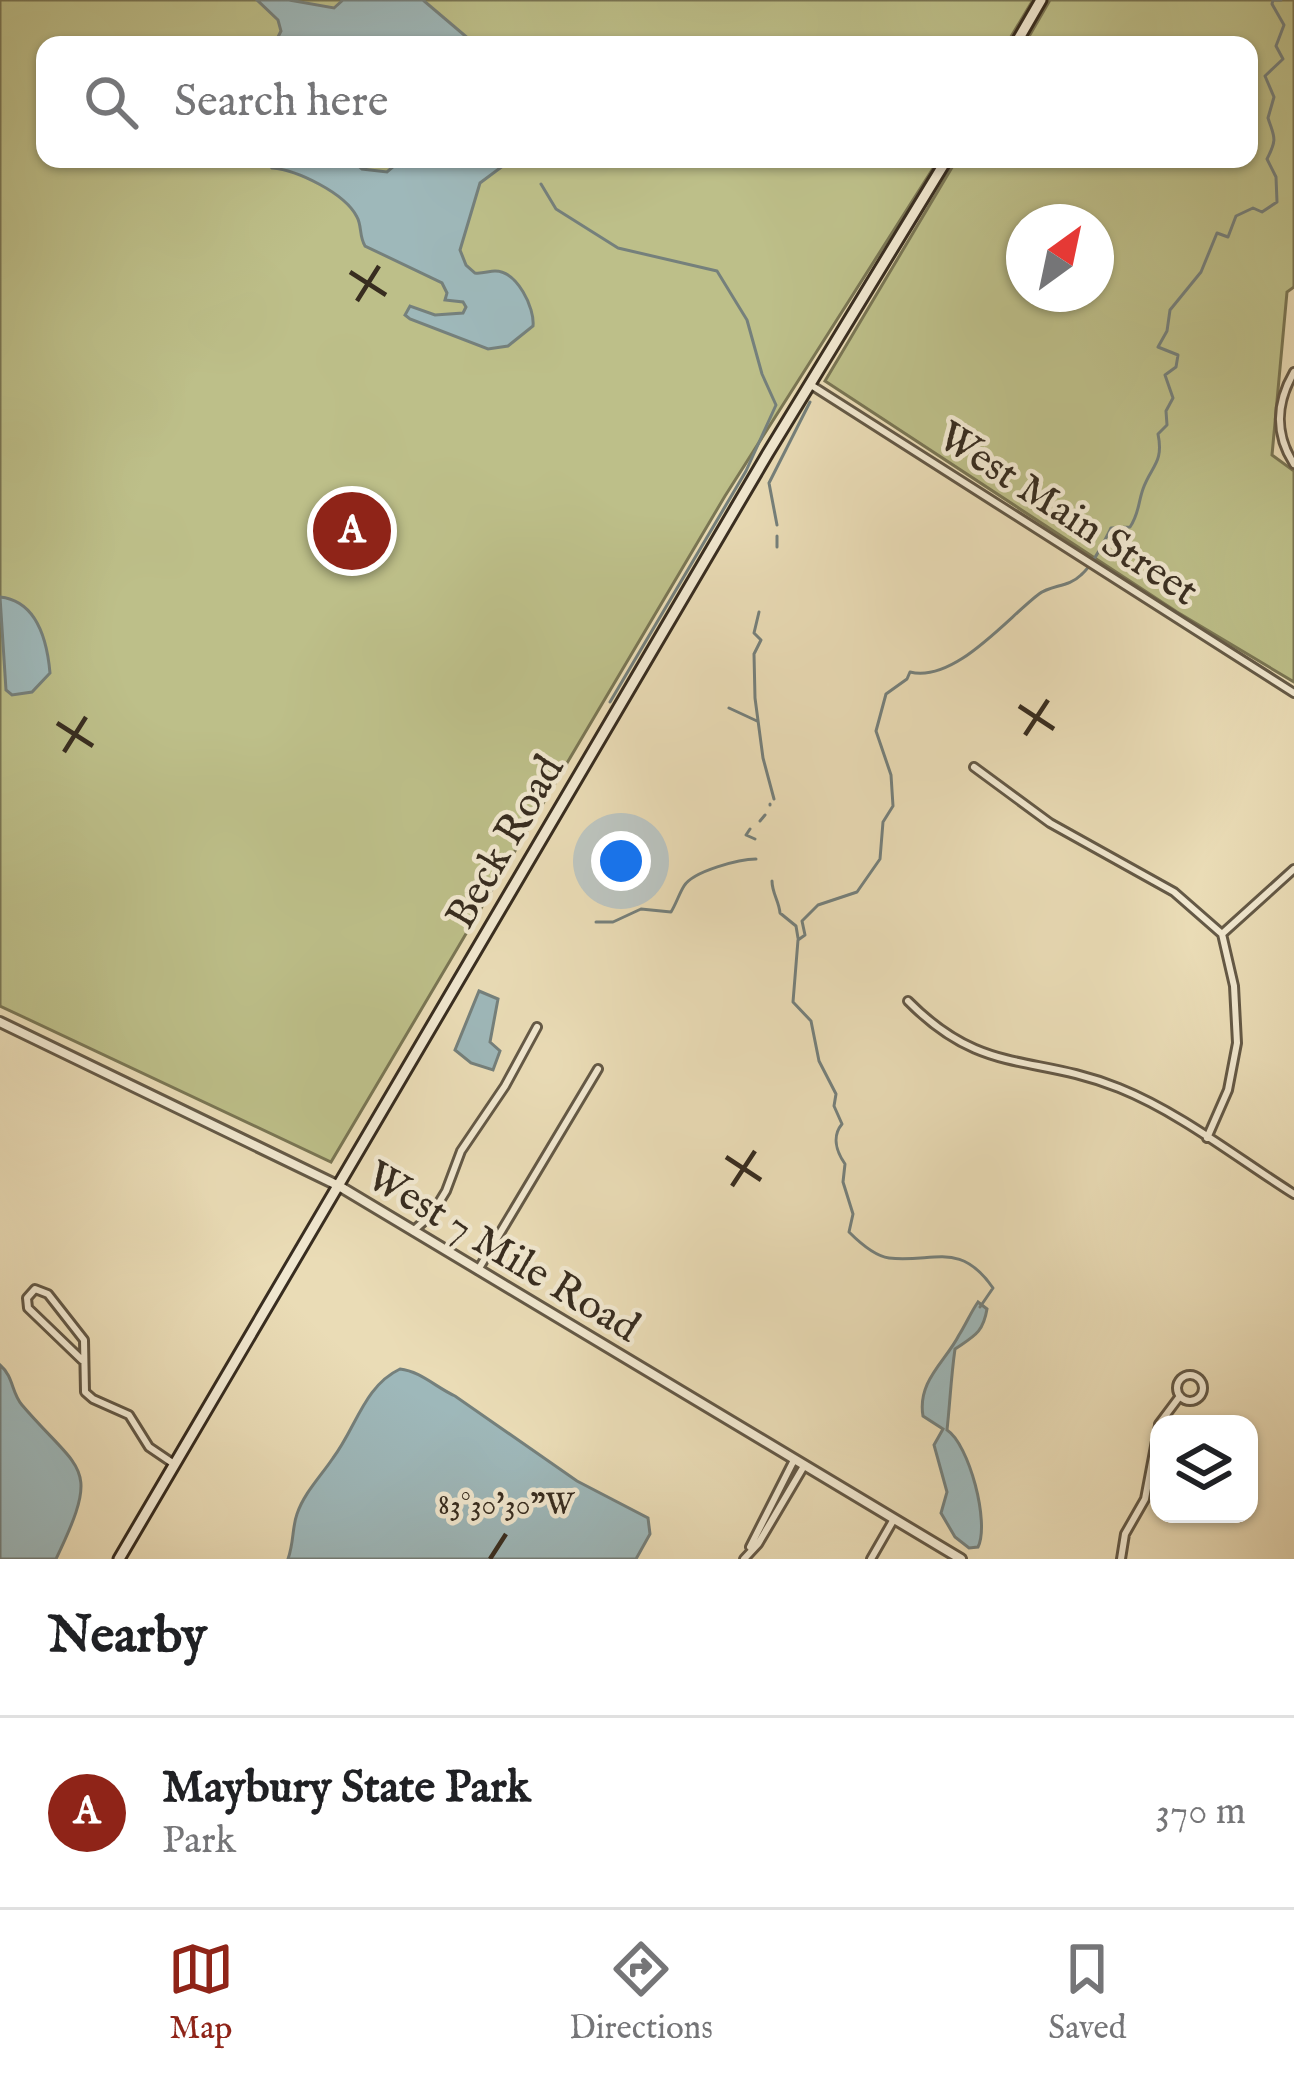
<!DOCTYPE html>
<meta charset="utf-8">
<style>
:root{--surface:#fff;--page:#f2f2f2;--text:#202124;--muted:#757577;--line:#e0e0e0;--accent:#8f2418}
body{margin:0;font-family:"IM FELL English",serif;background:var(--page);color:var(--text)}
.controls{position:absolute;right:36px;bottom:36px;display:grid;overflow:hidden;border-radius:24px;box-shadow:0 3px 9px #0004}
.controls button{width:108px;height:108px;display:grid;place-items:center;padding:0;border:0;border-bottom:3px solid var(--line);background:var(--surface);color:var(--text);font:60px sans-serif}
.compass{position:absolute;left:1006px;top:204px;width:108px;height:108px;border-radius:50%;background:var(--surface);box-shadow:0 3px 9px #0004;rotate:33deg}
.you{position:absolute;left:621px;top:861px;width:42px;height:42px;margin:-30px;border:9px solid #fff;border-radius:50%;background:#1a73e8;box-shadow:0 0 0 18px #1a73e833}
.badge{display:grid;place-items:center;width:78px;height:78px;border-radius:50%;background:var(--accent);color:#fff;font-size:39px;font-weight:700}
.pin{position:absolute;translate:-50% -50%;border:6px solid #fff;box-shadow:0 3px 12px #0006}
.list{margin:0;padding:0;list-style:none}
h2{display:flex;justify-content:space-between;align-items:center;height:156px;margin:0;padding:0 48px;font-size:51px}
h2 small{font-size:39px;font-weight:400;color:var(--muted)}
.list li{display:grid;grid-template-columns:78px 1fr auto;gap:36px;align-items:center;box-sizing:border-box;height:192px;padding:0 48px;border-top:3px solid var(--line)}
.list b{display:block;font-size:45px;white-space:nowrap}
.list p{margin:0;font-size:39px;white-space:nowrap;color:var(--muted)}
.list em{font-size:39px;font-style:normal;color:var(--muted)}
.icon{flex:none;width:66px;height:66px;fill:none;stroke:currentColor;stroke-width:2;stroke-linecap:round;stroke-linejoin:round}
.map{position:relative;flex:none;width:1294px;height:1559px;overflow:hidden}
.search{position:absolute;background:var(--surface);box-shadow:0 3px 9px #0004;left:36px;right:36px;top:36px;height:132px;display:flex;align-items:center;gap:30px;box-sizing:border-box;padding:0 42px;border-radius:24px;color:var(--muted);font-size:45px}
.sheet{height:348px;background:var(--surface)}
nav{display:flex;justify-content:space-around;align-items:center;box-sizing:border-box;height:168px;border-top:3px solid var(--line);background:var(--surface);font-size:33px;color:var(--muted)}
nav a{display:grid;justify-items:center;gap:6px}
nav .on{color:var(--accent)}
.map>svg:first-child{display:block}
.green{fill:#bdbf89;stroke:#7a7654;stroke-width:3;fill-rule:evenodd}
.water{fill:#9eb8ba;stroke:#75807c;stroke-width:3}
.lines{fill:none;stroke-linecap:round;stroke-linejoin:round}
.stream{stroke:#75807c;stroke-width:3}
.minor-casing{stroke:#645946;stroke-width:12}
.tertiary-casing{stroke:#645946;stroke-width:14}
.secondary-casing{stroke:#382d20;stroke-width:15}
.minor{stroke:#f1e8d0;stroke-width:6}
.tertiary{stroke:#f1e8d0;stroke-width:8}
.secondary{stroke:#f1e8d0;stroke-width:9}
.ticks{fill:none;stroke:#382d20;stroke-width:4.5}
.labels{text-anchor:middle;stroke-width:9;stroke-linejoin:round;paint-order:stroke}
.street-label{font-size:42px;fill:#382d20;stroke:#f1e8d0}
.ticks-label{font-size:30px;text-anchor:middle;fill:#382d20;stroke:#f1e8d0;stroke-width:9;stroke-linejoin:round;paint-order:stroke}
</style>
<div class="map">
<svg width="1294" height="1559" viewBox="0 0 1294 1559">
<rect width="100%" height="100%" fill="#eadcb6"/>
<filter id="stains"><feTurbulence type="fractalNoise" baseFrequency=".00167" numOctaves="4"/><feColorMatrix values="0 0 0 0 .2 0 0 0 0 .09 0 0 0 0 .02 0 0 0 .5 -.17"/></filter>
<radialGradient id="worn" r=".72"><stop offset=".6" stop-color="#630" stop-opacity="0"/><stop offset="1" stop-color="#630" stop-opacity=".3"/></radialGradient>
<path class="green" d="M0,0H1033L1006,45H45V159H939L725,496L331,1162L0,1006Z
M1050,0H1294V287L1287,292L1272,455L1294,471V682L1177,612L825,381L957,159H1249V45H1024ZM1024,222H1096V294H1024Z"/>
<path class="water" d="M257,0H289L334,8L343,0H423L476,45H243L250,38L277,39L281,31L278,20Z
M263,159H351L362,169L387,172L402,159H512L480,183L460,250L466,265L475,273C482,274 489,271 495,271C517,271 535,308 533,326L508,346L488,349L410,319L405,315L410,306L435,315L463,313L466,307L463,302L445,300L447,293L442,283L365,246C359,236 362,226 357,217C345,193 297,170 272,168Z
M0,597C37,601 47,639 50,673L32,692L12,695L6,690Z
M479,991L498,999L490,1042L500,1051L493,1070L471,1063L455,1050Z
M978,1302L987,1309C983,1333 974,1336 955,1349C951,1377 950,1403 947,1430C969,1444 990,1523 978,1547L969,1548L955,1537L941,1513L947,1492L934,1445L943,1429L923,1416C917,1381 946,1361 959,1335C966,1324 971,1312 978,1302Z
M0,1365C14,1377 11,1392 22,1405C81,1474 102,1463 56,1559H0Z
M400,1369C420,1371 437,1388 455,1396L577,1481L648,1518L650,1534L636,1559H288C294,1542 292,1528 297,1514C304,1493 321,1476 333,1458C356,1428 364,1386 400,1369Z"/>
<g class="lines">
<path class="stream" d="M541,184L556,209L618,248L717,271L747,320L762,374L776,405L746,471L610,702
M777,525L769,483L810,402
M777,547V536
M759,612L754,633L761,640L754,654L755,698L763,758L774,799
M729,708L757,721
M770,805V804
M760,821L765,815
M750,829L746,835L755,839
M772,881C772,893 779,901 780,913L796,926L798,938
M596,922H613L641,909L671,912C676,904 679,894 684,886C693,871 740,859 756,859
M980,1307L993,1288C960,1240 934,1263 889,1258C874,1256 859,1242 849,1232L853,1214L843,1182L845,1164C836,1151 832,1136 842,1124L834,1106L836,1094L819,1061L811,1021L793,1002L798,940L805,935L802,921L818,905L857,892L880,859L883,822L893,806L891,775L876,731L886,694L907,679L910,672C955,683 1007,618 1039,594C1051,585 1069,587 1081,575C1093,565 1104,542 1111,528L1130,527C1139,514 1138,503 1143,489C1151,466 1164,463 1158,434L1167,425L1166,411L1173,398L1165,375L1176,367L1178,355L1158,347L1167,331L1170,310L1201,272L1217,233L1228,237L1236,216L1253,208L1262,212L1277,202L1276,177L1267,159C1278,138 1274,137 1268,118L1274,97L1265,76L1283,59L1276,46L1284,25L1272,4L1273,0H1281"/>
<defs>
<path id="minor" d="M1294,372C1276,403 1274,433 1294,464
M811,385L1294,693
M974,767L1050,823L1174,892L1222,934L1234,986L1237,1043L1228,1090L1207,1138
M1222,934L1294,869
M908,1001C983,1077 1032,1053 1119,1088C1181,1113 1237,1158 1294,1194
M413,1231L432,1214L446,1191L461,1151L505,1086L537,1027
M478,1270L598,1069
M82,1360L28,1308L27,1298L35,1289L48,1294L84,1340L85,1392L93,1399L129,1415L149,1447L174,1464
M1177 1388a13 13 0 1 1 26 0a13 13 0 1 1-26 0Z
M1159,1424L1180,1396
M750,1547L794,1460
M744,1559L758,1544L804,1466
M871,1559L894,1519
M1121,1559L1125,1534L1145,1499L1159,1425"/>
<path id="tertiary" d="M0,1022L339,1186L961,1559"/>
<path id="secondary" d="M1015,45L1041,0
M119,1559L768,453L947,159"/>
</defs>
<use href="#minor" class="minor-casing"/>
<use href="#tertiary" class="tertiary-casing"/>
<use href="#secondary" class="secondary-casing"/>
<use href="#minor" class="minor"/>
<use href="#tertiary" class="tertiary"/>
<use href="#secondary" class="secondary"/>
</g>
<path class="ticks" d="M350,272L386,295M357,301L379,266M1019,706L1054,729M57,723L93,746M1025,735L1048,700M64,752L86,717M726,1157L761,1180M732,1186L755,1151M490,1559L506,1534"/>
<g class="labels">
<g class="street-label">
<text transform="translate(1069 512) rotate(33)" y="15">West Main Street</text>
<text transform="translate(503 841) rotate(-60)" y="15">Beck Road</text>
<text transform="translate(504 1250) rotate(31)" y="15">West 7 Mile Road</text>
</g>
</g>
<g class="ticks-label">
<text x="506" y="1514">83°30'30"W</text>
</g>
<rect width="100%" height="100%" filter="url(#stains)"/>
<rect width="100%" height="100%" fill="url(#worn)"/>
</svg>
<div class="controls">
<button><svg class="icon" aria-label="layers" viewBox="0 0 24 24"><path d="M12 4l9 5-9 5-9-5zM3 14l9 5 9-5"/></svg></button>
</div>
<svg class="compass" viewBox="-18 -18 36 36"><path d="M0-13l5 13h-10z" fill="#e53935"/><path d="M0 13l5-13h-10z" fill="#757577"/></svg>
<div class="you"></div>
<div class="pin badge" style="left:352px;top:531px">A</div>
<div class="search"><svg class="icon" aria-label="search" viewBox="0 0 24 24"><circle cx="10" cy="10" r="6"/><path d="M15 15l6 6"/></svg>Search here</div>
</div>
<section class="sheet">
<h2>Nearby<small></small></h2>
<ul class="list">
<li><span class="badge">A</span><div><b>Maybury State Park</b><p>Park</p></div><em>370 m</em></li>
</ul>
</section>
<nav>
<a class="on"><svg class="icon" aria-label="map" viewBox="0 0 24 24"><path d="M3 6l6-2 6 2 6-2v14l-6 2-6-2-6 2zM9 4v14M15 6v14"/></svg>Map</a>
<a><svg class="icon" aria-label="directions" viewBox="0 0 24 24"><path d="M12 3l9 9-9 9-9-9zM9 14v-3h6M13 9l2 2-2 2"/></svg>Directions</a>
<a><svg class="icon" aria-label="saved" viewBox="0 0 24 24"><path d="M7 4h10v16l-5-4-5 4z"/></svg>Saved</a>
</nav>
